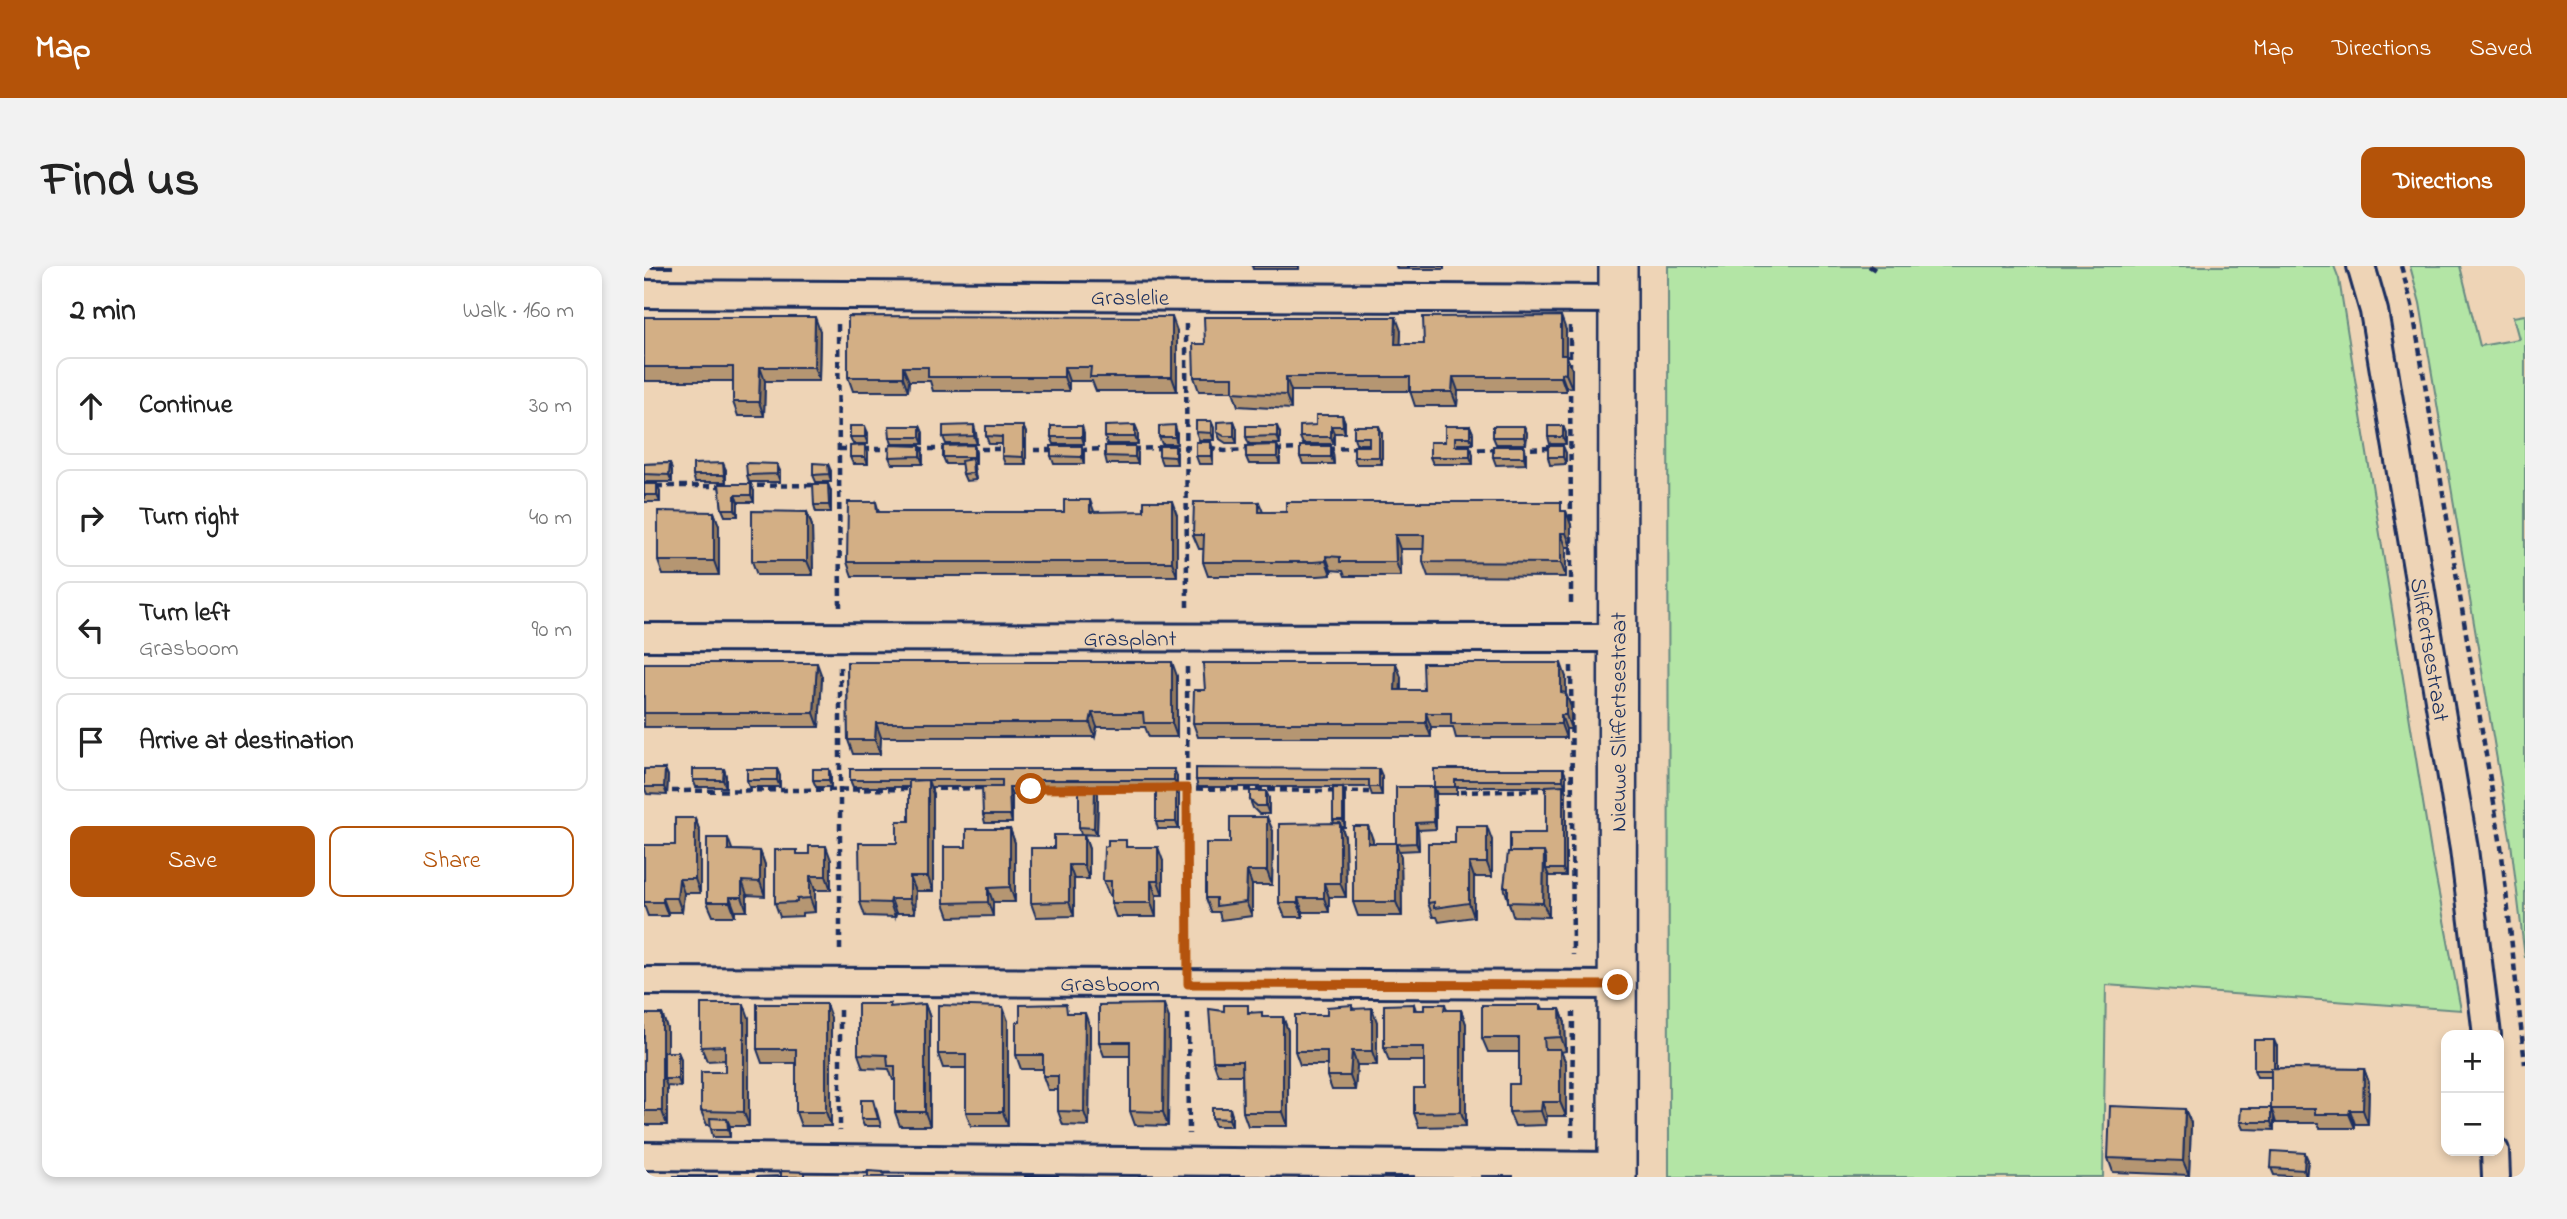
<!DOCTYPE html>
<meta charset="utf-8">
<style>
:root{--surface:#fff;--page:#f2f2f2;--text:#222;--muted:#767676;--line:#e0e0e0;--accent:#b45309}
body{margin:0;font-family:"Indie Flower",sans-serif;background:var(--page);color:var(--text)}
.controls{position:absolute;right:21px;bottom:21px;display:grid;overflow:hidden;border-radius:14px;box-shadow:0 4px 10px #0003}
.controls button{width:63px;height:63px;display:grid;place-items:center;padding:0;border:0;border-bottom:2px solid var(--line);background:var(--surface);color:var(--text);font:35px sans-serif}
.stop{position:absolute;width:21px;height:21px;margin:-16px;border:5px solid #b45309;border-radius:50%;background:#fff}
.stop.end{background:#b45309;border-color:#fff;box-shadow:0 2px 7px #0008}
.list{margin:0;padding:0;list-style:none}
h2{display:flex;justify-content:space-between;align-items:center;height:91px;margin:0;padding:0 28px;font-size:30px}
h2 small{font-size:23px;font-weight:400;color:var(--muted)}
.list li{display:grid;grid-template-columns:46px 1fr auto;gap:21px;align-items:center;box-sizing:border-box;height:98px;margin:0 14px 14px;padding:0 14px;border:2px solid var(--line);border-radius:14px}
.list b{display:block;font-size:26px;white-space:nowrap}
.list p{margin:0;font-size:23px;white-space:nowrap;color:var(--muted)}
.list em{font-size:23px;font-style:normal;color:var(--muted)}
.actions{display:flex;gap:14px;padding:21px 28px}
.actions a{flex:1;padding:16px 0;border:2px solid var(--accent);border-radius:14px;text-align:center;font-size:24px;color:var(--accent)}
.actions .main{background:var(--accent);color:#fff}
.icon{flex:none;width:38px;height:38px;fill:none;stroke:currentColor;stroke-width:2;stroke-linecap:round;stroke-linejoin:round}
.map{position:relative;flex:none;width:1881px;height:911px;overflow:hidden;border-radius:14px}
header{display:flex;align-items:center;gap:42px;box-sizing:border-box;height:98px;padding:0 35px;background:var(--accent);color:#fff}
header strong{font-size:33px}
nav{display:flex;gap:38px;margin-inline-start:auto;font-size:24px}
.intro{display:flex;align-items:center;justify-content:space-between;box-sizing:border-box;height:168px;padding:0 42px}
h1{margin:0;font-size:49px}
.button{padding:18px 32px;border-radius:14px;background:var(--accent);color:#fff;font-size:24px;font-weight:700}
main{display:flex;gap:42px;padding:0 42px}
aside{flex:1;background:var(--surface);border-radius:14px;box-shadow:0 4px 10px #0003}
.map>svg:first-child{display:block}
.green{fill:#b3e5a5;stroke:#678a82;stroke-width:2}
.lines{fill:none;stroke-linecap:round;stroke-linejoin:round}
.street-casing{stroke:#1b2f5e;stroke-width:32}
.secondary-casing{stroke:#1b2f5e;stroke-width:42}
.path{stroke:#1b2f5e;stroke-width:4.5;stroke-dasharray:7 5;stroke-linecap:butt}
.street{stroke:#eed4b6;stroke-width:26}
.secondary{stroke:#eed4b6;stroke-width:37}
.wall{fill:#b59672;stroke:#1b2f5e;stroke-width:2}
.shaded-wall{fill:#947a5d;stroke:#1b2f5e;stroke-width:2}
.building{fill:#d3af85;stroke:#1b2f5e;stroke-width:2}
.route{stroke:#b45309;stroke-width:9}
.labels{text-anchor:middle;stroke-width:6;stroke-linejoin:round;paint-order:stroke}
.street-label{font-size:23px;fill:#1b2f5e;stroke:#eed4b6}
</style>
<header>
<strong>Map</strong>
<nav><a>Map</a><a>Directions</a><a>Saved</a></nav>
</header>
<div class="intro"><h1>Find us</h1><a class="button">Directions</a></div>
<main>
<aside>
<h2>2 min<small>Walk · 160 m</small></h2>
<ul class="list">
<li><svg class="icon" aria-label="ahead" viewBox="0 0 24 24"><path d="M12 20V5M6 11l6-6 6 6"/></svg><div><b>Continue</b></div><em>30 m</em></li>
<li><svg class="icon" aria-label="right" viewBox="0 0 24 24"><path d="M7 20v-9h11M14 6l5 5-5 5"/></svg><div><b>Turn right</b></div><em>40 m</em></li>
<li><svg class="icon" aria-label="left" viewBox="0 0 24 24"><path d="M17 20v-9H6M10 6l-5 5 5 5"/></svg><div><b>Turn left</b><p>Grasboom</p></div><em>90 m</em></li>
<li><svg class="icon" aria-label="arrive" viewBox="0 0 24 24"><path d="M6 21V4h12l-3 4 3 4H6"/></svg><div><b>Arrive at destination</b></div></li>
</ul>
<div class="actions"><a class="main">Save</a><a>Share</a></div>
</aside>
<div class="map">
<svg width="1881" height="911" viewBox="0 0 1881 911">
<rect width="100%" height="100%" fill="#eed4b6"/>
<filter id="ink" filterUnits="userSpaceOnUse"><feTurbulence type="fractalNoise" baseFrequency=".0143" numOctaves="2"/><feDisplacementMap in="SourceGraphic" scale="14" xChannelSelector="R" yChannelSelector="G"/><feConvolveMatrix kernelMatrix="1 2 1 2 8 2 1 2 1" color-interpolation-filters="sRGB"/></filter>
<g filter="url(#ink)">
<path class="green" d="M1024,0H1690L1695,13L1787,586L1817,744L1462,719L1459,911H1025Z
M1766,0H1816L1836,80L1875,73L1869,51L1881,49V692L1867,577L1776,37Z"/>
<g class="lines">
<defs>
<g id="street">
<path id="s1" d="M1717,0L1730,45L1820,583L1843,769"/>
<path id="s2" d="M0,28L974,33"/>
<path id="s3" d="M0,371L973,372"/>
<path id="s4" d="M0,715L974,719"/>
<path d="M1851,885L1852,911"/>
<path d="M0,890L973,900"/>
</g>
<g id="secondary">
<path id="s5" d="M973,911L974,0"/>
</g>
</defs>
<use href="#street" class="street-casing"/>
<use href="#secondary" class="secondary-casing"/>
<path class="path" d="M1225,0L1233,5
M1757,0L1768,39L1857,580L1881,798
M194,58L196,343
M542,58L543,343
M926,60V104
M926,116L927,262
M565,181L580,185L608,184
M527,182L557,181
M195,183H250
M273,183H303
M325,183H355
M488,183L518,182
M683,183L713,182
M875,183L908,182
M390,184H410
M436,184L466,183
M631,184L661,183
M822,184L852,183
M0,220H79
M101,220L173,219
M927,270V342
M927,400L929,689
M196,401V686
M543,401L544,690
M528,522L725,526
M282,523L343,522
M387,523H438
M447,523L515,522
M28,525L270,523
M816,526L906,524
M196,744V865
M544,747L545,868
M928,871L929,746"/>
<use href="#street" class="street"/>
<use href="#secondary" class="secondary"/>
</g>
<path class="wall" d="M0,0H28V2H0Z
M608,0H655V3H609Z
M752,0H800V3H753Z
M204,50L533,65V125H452L448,115H425V125H289L286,115H265L264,125H209L204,111Z
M0,51L176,65L175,115H121L120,150H94L89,136V115H0Z
M922,64V89L928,103V122L922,121V125H814L813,140H771L766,125H647V143L594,140L589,125H555L550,111L561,78L757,65L756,78H780Z
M698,149L701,156V167H690V178H659L656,171L672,159Z
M567,155L570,162V174H555L552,166Z
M590,155L593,163V177H582L576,173L573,166Z
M491,159L494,166V178H463L461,171Z
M276,160L279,167V178H248L246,171Z
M379,160L382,167V198H361L358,190V178H345L342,170Z
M826,160L829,167V178H814V180L829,188V198H789L786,191L801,176Z
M880,160L883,167L882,178H852L849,171Z
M919,160L922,167V178H906L904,171Z
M224,167V178H209L206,171Z
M332,167L333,178H302L299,171Z
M440,167V178H410L407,171Z
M533,167V178H518L515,171Z
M636,167V178H605L602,171Z
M738,167V198H712L710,191L725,180V178H712L710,171Z
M221,179L224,187V198H209L206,191Z
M330,179L332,187V198H329L332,214L322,215L319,208L318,198H302L299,191Z
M633,179L636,187V198H605L602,191Z
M569,183V198H555L552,190Z
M279,187V198H248L245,191Z
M440,187V198H410L407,190Z
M494,187V198H463L461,190Z
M533,187V198H518L515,190Z
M689,187L690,198H659L656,191Z
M882,187V198L852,199L849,191Z
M922,187V198L906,199L904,191Z
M26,197L28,205V216H0V198Z
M82,204V216H51L49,209Z
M136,205V216H105L103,209Z
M187,205V216H172L169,209Z
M0,218L16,225V236H0Z
M75,218L110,225V236H94V250H81L78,243Z
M187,225V246H172L170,239Z
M232,236L235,246H451L533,249V310H208L203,296Z
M615,236L619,246L922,245L927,259V281H922V311L784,310L779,296L780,283H756L757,310H701L699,305L687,304V309L674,310H564L559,296L560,283H555L549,269Z
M70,246L75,260V309H19L14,295Z
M163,246L168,260L169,309H113L108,295Z
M203,396L533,410V471H505L501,461H453L451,471H237L236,488H209L204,474Z
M0,397L178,411L175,461H0Z
M757,411V424H780L922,411V428L927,441V463H922V472H812L809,461H787V471H554L549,457Z
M21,503L24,510L23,529L3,528L0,521Z
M80,503L82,510V521H52L49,514Z
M133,503L136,510V521H105L103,514Z
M185,503L187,510V521H172L169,514Z
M790,503H919L922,510V521H920L922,526V610H905V651L869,650L860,621L866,586L902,567V521H813V528H793L790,521Z
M533,510V521H520H532L535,528V563H514L512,556V521H451L454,528L453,569L437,568L435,561V521H382L381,528L368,529V557H341L339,549L358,521H286L289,528V625H272L271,647H252L251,651L221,650L216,636L253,577L265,555V521H209L206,514Z
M738,510V529H728L725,521H554L552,514Z
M789,521L792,529V563L774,564L775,584L755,585L757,591L758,650H714L709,636L724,560L729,577H752Z
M699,522L701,529V561H698L701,571L702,631H685V646H659V651H641L635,637L690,557L689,554Z
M625,532V548H615L609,542L606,534Z
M51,552L56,566V627H40L38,646H24V650H4L0,639V579H31Z
M366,563L371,577V636H349V650L305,651L300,637L322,581Z
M629,565L628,619H608V650L577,654L575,646H567L562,632L586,577Z
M440,569L445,583V613H430V650L392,651L387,637L410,582Z
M848,574V611H830V651L795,656L793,651H789L784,637L811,577Z
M484,581L519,595V629H512V651H472L467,637V629H465L459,615Z
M88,584L116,585L121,599V630L103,629V645H91V650H69L63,636Z
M154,588L187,594V624H171V646L158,647V650L136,651L131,637Z
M246,738L247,741L281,738L286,752V860H256L251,846V814H249L245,803L219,802L214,788Z
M770,738L772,744H780L801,738L803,744H817L822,758V860L775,861L770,847L780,822V795H745L740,781Z
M897,739L899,743H916L921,757L922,785L917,786L922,797V850H903L902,859L871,860L865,846L875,818V786H844L838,772Z
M709,742L733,756V799H713L711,824H688L683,810V799H656L651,785L683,749Z
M580,745L607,746L619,751H639L644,765V860H604L599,846L598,809H574L569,795Z
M426,747L446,761L445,860L419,859L414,845V824H404L399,810V803H377L372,789Z
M0,748H18L23,762V786H34L37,793V821L23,820V859H0Z
M105,752V860H86V871H69L66,859H63L57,845L81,806V794L63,795L57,781Z
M187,752V860H157L152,846V797H118L113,783Z
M525,752L524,860L491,859L486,845V790H460L455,776Z
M364,755V860H327L322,846V802H299L294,788Z
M1633,781V802L1720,803L1725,817L1724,858H1711V862H1676L1674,857H1632L1630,850V864L1599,863L1596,856L1627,842V811H1613L1610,804Z
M232,842L237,860H220L217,853Z
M588,849V860H571L568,852Z
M1547,857L1545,909L1469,906L1464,892Z
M1664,894L1662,911L1630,909L1627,902Z"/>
<path class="shaded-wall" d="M917,50L922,64V103L917,89Z
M171,51L176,65L175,115L170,101Z
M528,51L533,65V125L528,111Z
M752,51L757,65L756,92L751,78Z
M922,89L928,103V122L922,108Z
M116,101L121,115L120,150L115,136Z
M259,101L265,115L264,125L259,111Z
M420,101L425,115V125L420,111Z
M917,107L922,121V125L917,111Z
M642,111L647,125V143L642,129Z
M809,111L814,125L813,140L808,126Z
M698,149L701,156V167L699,160Z
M567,155L570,162V174L567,167Z
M590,155L593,163V177L590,170Z
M330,159L332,167L333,178L330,170Z
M491,159L494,166V178L491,171Z
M531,159L533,167V178L531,171Z
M221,160L224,167V178L221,171Z
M276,160L279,167V178L276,171Z
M379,160L382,167V198L379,191Z
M438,160L440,167V178L438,171Z
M633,160L636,167V178L633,170Z
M687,160L690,167V178L687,171Z
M735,160L738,167V198L735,191Z
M826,160L829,167V178L826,171Z
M880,160L883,167L882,178L880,171Z
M919,160L922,167V178L919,171Z
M567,176L569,183V198L567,190Z
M221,179L224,187V198L221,191Z
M330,179L332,187V198L330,191Z
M633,179L636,187V198L633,191Z
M276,180L279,187V198L276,190Z
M438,180L440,187V198L438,191Z
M491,180L494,187V198L491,191Z
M531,180L533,187V198L531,191Z
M687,180L689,187L690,198L687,191Z
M826,180L829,188V198L826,191Z
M880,180L882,187V198L880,191Z
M919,180L922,187V198L919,191Z
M328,193L330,200L332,214L329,207Z
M26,197L28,205V216L25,209Z
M79,197L82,204V216L80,209Z
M133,198L136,205V216L133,208Z
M184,198L187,205V216L185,208Z
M13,218L16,225V236L13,229Z
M107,218L110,225V236L107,229Z
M184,218L187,225V246L185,239Z
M91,229L94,236V250L91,243Z
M446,234L451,248L446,246Z
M528,235L533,249V310L528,296Z
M922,245L927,259V281L922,267Z
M70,246L75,260V309L70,295Z
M163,246L168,260L169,309L163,295Z
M917,267L922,281V311L917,297Z
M751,269L756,283L757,310L752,296Z
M682,290L687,304V309L682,295Z
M528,396L533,410V471L528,457Z
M173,397L178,411L175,461L170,447Z
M752,397L757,411L756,438L751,424Z
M917,397L922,411V428L927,441V463L922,449L917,426Z
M448,447L453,461L451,471L446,457Z
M782,447L787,461V471L782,457Z
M917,449L922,463V472L917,458Z
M232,457L237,471L236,488L231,474Z
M21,503L24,510L23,529L20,521Z
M80,503L82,510V521L79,514Z
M133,503L136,510V521L133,514Z
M185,503L187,510V521L185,514Z
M530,503L533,510V521L530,514Z
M735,503L738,510V529L735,521Z
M919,503L922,510V521L919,514Z
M284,514L289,528V625L284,611Z
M379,514L382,521L381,528L379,521Z
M919,519L922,526V610L919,603Z
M365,521L368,529V557L366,549Z
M451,521L454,528L453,569L450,562Z
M532,521L535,528V563L532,556Z
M789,521L792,529V563L790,556Z
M699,522L701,529V561L699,554Z
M622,525L625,532V548L622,540Z
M623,551L629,565L628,619L623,605Z
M51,552L56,566V627L51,613Z
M696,557L701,571L702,631L696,617Z
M772,557L774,564L775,584L772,577Z
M724,560L729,574V591L724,577Z
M843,560L848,574V611L843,597Z
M366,563L371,577V636L366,621Z
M440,569L445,583V613L440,599Z
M84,572L89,586L84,584Z
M752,577L757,591L758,650L752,636Z
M182,580L187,594V624L182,610Z
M514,581L519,595V629L514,615Z
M116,585L121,599V630L116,616Z
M900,586L905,600L902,603L905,610V651L899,637Z
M825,597L830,611V651L825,637Z
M425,599L430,613V650L425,636Z
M603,605L608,619V650L602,636Z
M166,610L171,624V646L166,632Z
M266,611L272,625L271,647L266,633Z
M35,613L40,627L38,646L33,632Z
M98,615L103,629V645L98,631Z
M507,615L512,629V651L507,637Z
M680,617L685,631V646L680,632Z
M344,622L349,636V650L344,636Z
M86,631L91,645V650L86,636Z
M19,632L24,646V650L19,636Z
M654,632L659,646V651L654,637Z
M247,633L252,647L251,651L246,637Z
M100,738L105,752V860L100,846Z
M182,738L187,752V860L182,846Z
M281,738L286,752V860L281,846Z
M520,738L525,752L524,860L519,846Z
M359,741L364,755V860L359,846Z
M728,742L733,756V799L728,785Z
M916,743L921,757L922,785L917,771Z
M817,744L822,758V860L817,846Z
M441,747L446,761L445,860L440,846Z
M18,748L23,762V813H20L23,820V859L18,845Z
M639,751L644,765V860L639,846Z
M1630,774L1633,781V811L1630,804Z
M916,783L922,797V850L916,836Z
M708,785L713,799L711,824L706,810Z
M34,786L37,793V821L34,813Z
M1720,803L1725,817L1724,858L1719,844Z
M898,836L903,850L902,859L897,845Z
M586,842L588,849V860L585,853Z
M1627,842L1630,850V864L1627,856Z
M1541,843L1547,857L1545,909L1539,895Z
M1706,844L1711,858V862L1705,848Z
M83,853L86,860V871L84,863Z
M1661,887L1664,894L1662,911L1660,904Z"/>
<path class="building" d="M204,50L528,51V111H446L447,101H420V111H284V101H259V111H204Z
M917,50V89H922V108L917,107V111H809L808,126H766V111H642V129L589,126V111H550L549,78H561L560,51H752L751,78H780L779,51Z
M0,51H171L170,101H116L115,136H89V101H0Z
M672,149H698L699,160H687V171H656V160L672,159Z
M552,155H567V167L552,166Z
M590,155V170H580L573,166V156Z
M330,159V170L299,171V160Z
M491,159V171H461V160Z
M531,159V171H515V160Z
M206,160H221V171H206Z
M245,160H276V171H246Z
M342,160H379V191L358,190V171L342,170Z
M407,160H438V171H407Z
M602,160H633V170L602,171Z
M710,160H735V191H710V180H725V171H710Z
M801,160H826V171H811V180H826V191H786V176H801Z
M849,160H880V171H849Z
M904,160H919V171H904Z
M552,176H567V190H552Z
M221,179V191H206V180Z
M246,179L276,180V190L245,191Z
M330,179V191H299V180Z
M633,179V191H602V180Z
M407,180H438V191L407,190Z
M461,180H491V191L461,190Z
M515,180H531V191L515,190Z
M656,180H687V191H656Z
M849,180H880V191H849Z
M904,180H919V191H904Z
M328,193L329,207L319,208L317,195Z
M26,197L25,209L0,208V198Z
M79,197L80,209H49V198Z
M102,197L133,198V208L103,209Z
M169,197L184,198L185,208L169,209Z
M0,218H13V229H0Z
M75,218H107V229H91V243H78Z
M169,218H184L185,239H170Z
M420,234H446V246L500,245V235H528V296H203L204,236H232L233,246H420Z
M550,236H615V246H642V236H917V245H922V267H917V297L779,296L780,269H751L752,296H696V291L682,290V295L669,296H559L560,269H549Z
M14,245L70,246V295H14Z
M108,245L163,246V295H108Z
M203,396H528V457H500L499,447H448L446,457H232L231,474H204Z
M0,397H173L170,447H0Z
M559,397H752L751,424H780L779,397H917V426L922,427V449H917V458H807V447H782V457H549L550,424H561Z
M552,502L735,503V521H725V514H552Z
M0,503H21L20,521H0Z
M49,503H80L79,514H49Z
M103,503H133V514H103Z
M169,503H185V514H169Z
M206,503H530V514H379V521H365L366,549H339L338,521H358V514H206Z
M790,503H919V514H811V521H790Z
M284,514V611H266V633H247L246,637L216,636L215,577H253V555H265V515Z
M919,519V603H902V592L900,586H866V567H902V520Z
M435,520L451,521L450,562L435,561Z
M512,521H532V556H512Z
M752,521H789L790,556L772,557V577L752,578Z
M689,522H699V554H689Z
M606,525H622V540H613L606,534Z
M586,551H623V605H603L602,636L572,640V632H562V577H586Z
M31,552H51V613H35L33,632H19V636H0V579H31Z
M696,557V617H680V632H654V637H635V558Z
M709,560H724V577H752V636H709Z
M811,560H843V597H825V637L790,642V636L784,637V577H811Z
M322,563H366V621L344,622V636L300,637V581H322Z
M410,569H440V599H425V636L387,637V582H410Z
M63,572H84V584L116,585V616L98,615V631H86V636H63Z
M464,574H482V581H514V615H507V637H467V615H459L460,581L464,580Z
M165,580H182V610H166V632L153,633V636L131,637V584H153V588H165Z
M864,586H900L899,637L864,636V621H860Z
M57,738H100V846L57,845V806H81V780L57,781Z
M113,738H182V846H152V783H113Z
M214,738H246V741L281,738V846H251V800H244L243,789L214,788Z
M422,738L423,747H441L440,846L414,845V810H399V789H372V756H376V739Z
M520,738L519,846L486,845V776H455V739Z
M770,738V744H780V738H801L800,744H817V846L770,847V822H780V781H740V739Z
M294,739L359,741V846H322V788H294Z
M580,739H604V747L618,746V751H639V846H599L598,795H569L565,743L580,745Z
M708,739V743L728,742V785H708L706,810H683V785H651V749H683V741Z
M838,739H897V743H916L917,771L900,772L901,783H916V836H898L897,845L865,846V818H875V772H838Z
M0,748H18V845H0Z
M1610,774H1630V802H1627V804H1610Z
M20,786H34V813H20Z
M1627,802L1720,803L1719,844H1706L1705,848H1671V843H1627Z
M217,834H229L234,853H217Z
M1466,840L1541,843L1539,895L1464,892Z
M568,842H586L585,853L568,852Z
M1597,842H1627V856H1596Z
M66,852L83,853L84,863H67Z
M1628,885L1661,887L1660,904L1627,902Z
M137,905L160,906V911H112L137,910Z
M224,905L239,906L240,911H261H219H224Z
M30,910H73V911H30Z
M381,910H414V911H381Z
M575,910H615V911H575Z
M740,910H770V911H740Z
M837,910H869V911Z"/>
</g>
<g class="lines" filter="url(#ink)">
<path class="route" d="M387,523L543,522L544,718L974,719"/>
</g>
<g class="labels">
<g class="street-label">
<text dy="8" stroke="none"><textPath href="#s2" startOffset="486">Graslelie</textPath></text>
<text dy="8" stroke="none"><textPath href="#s3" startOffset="486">Grasplant</textPath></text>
<text dy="8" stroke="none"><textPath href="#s1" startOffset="390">Sliffertsestraat</textPath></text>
<text dy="8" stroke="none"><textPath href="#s5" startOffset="455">Nieuwe Sliffertsestraat</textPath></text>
<text dy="8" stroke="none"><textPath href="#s4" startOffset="466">Grasboom</textPath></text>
</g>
</g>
</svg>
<div class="controls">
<button>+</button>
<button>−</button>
</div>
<div class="stop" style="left:387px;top:523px"></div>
<div class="stop end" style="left:974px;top:719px"></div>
</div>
</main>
